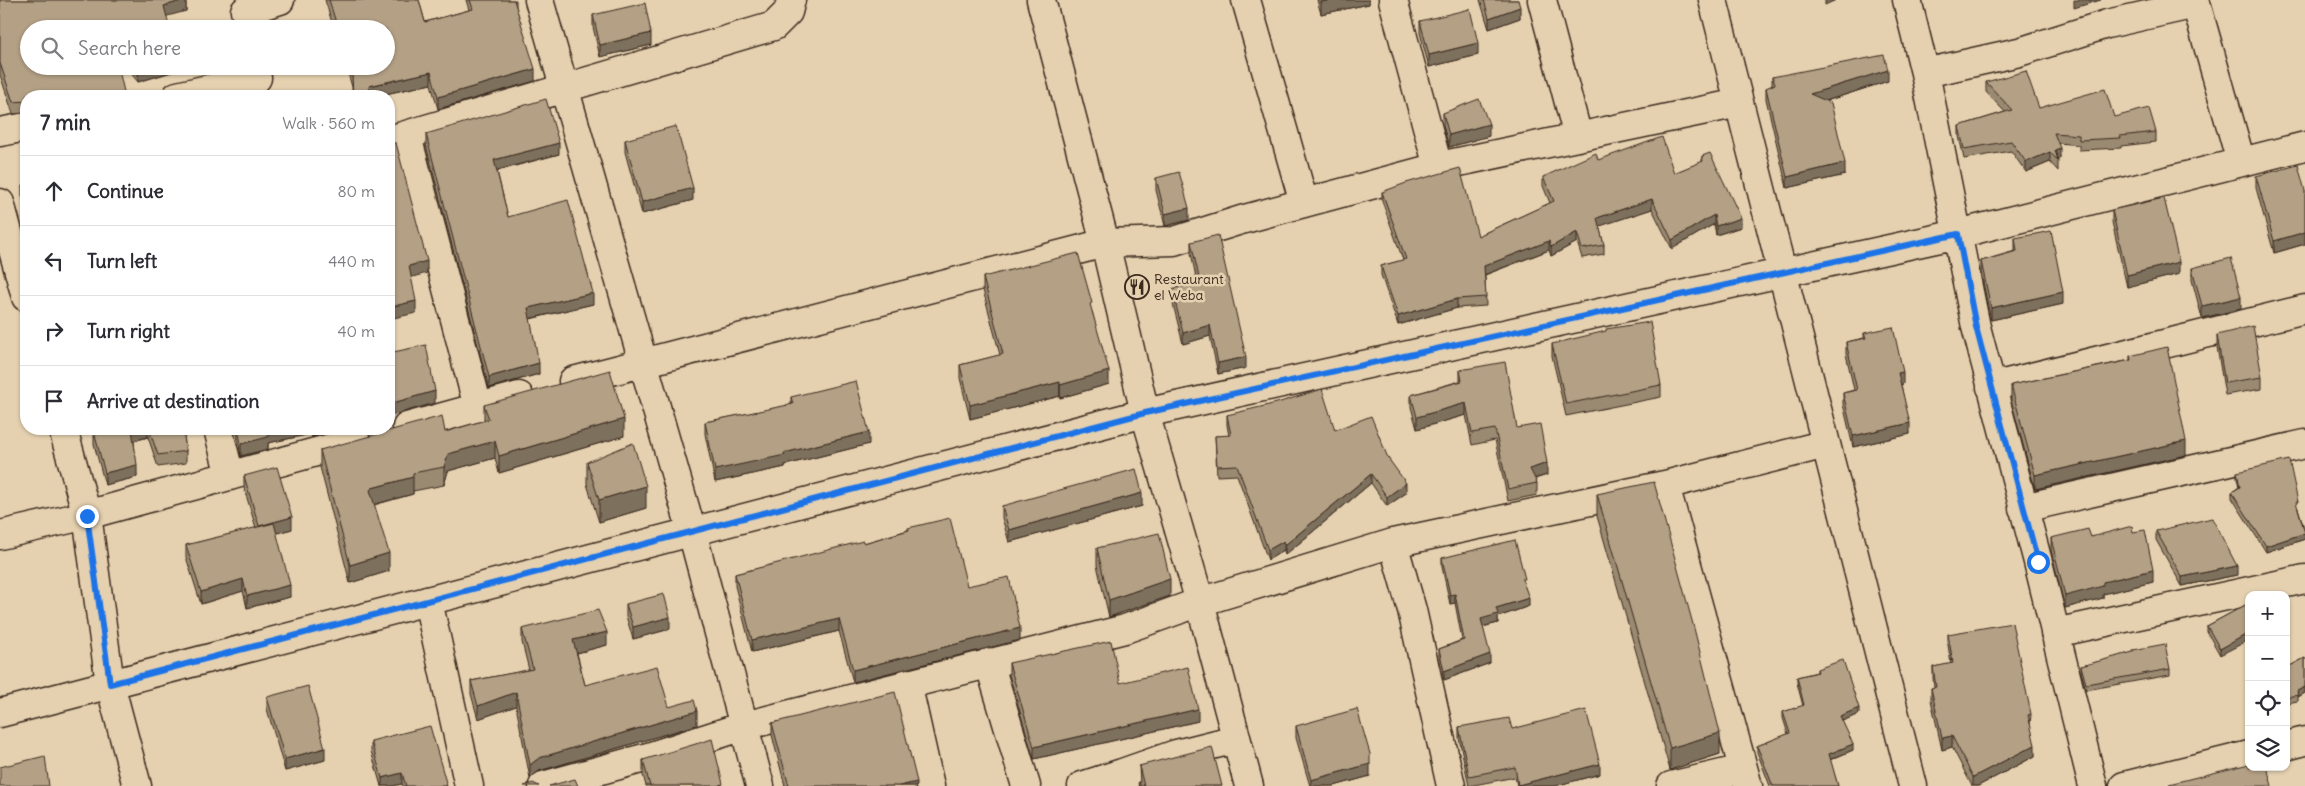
<!DOCTYPE html>
<meta charset="utf-8">
<style>
:root{--surface:#fff;--page:#f2f2f3;--text:#2b2b33;--muted:#7c7c81;--line:#e1e1e2}
body{margin:0;font-family:Delius,sans-serif;background:var(--page);color:var(--text)}
.controls{position:absolute;right:15px;bottom:15px;display:grid;overflow:hidden;border-radius:10px;box-shadow:0 1px 4px #0004}
.controls button{width:45px;height:45px;display:grid;place-items:center;padding:0;border:0;border-bottom:1px solid var(--line);background:var(--surface);color:var(--text);font:25px sans-serif}
.stop{position:absolute;width:15px;height:15px;margin:-11px;border:4px solid #1a73e8;border-radius:50%;background:#fff}
.stop.end{background:#1a73e8;border-color:#fff;box-shadow:0 1px 5px #0008}
.list{margin:0;padding:0;list-style:none}
h2{display:flex;justify-content:space-between;align-items:center;height:65px;margin:0;padding:0 20px;font-size:21px}
h2 small{font-size:16px;font-weight:400;color:var(--muted)}
.list li{display:grid;grid-template-columns:32px 1fr auto;gap:15px;align-items:center;box-sizing:border-box;height:70px;padding:0 20px;border-top:1px solid var(--line)}
.list b{display:block;font-size:19px;white-space:nowrap}
.list em{font-size:16px;font-style:normal;color:var(--muted)}
.icon{flex:none;width:28px;height:28px;fill:none;stroke:currentColor;stroke-width:2;stroke-linecap:round;stroke-linejoin:round}
.map{position:relative;flex:none;width:2305px;height:786px;overflow:hidden}
.search{position:absolute;background:var(--surface);box-shadow:0 1px 4px #0004;left:20px;top:20px;width:375px;height:55px;display:flex;align-items:center;gap:12px;box-sizing:border-box;padding:0 18px;border-radius:28px;color:var(--muted);font-size:19px}
.panel{position:absolute;background:var(--surface);box-shadow:0 1px 4px #0004;left:20px;top:90px;width:375px;height:345px;border-radius:20px}
.map>svg:first-child{display:block}
.lines{fill:none;stroke-linecap:round;stroke-linejoin:round}
.minor-casing{stroke:#3b2a1e;stroke-width:31}
.major-casing{stroke:#3b2a1e;stroke-width:31}
.minor{stroke:#e5d1b0;stroke-width:28}
.major{stroke:#e5d1b0;stroke-width:28}
.wall{fill:#9a8a72;stroke:#3b2a1e}
.shaded-wall{fill:#7d705d;stroke:#3b2a1e}
.building{fill:#b3a085;stroke:#3b2a1e}
.route{stroke:#1a73e8;stroke-width:6}
.labels{text-anchor:middle;stroke-width:5;stroke-linejoin:round;paint-order:stroke}
.poi-label{font-size:14px;fill:#3b2a1e;stroke:#e5d1b0;text-anchor:start}
</style>
<div class="map">
<svg width="2305" height="786" viewBox="0 0 2305 786">
<rect width="100%" height="100%" fill="#e5d1b0"/>
<filter id="ink" filterUnits="userSpaceOnUse"><feTurbulence type="fractalNoise" baseFrequency=".02" numOctaves="2"/><feDisplacementMap in="SourceGraphic" scale="10" xChannelSelector="R" yChannelSelector="G"/><feConvolveMatrix kernelMatrix="1 2 1 2 8 2 1 2 1" color-interpolation-filters="sRGB"/></filter>
<g filter="url(#ink)">
<g class="lines">
<defs>
<path id="minor" d="M539,0L692,532L760,786
M1246,0L1304,203
M1393,0L1438,167
M1542,0L1578,137
M1713,0L1913,786
M1907,0L1925,73L1976,327L2038,562L2093,786
M2195,0L2241,162
M245,11L280,0
M1925,73L2019,52L2107,24L2196,4
M177,96L257,78
M0,132L26,127
M407,136L478,407
M389,140L774,26L788,12L791,0
M0,203L26,297
M573,381L1105,243L1174,241L1241,220L1449,164L1739,103
M1991,387L2305,309
M407,427L519,396
M63,429L87,515L110,684L137,786
M218,429L230,476
M1665,485L1748,786
M2023,508L2305,444
M0,535L87,515L356,441
M1393,543L1412,610L1451,786
M428,601L469,786
M2055,633L2305,579
M989,662L1026,786
M907,683L930,786
M2286,746L2305,741
M1122,773L1176,754L1236,739
M543,786L648,757L744,726L1125,629L1200,602L1393,543L1665,485L1826,444
M1082,786L1122,773L1124,786
M1249,786L1200,602L1145,413L1958,234L2305,146
M1671,786L1743,769
M2124,786L2249,755"/>
<path id="major" d="M0,713L1145,413L1105,243L1041,0"/>
</defs>
<use href="#minor" class="minor-casing"/>
<use href="#major" class="major-casing"/>
<use href="#minor" class="minor"/>
<use href="#major" class="major"/>
</g>
<path class="wall" d="M0,0H186V11L29,29L125,96H26V113L13,114L0,75Z
M325,0H419L425,22L469,10L466,0H516V6L535,81L438,109L431,84L376,96H352V87L346,66H386V29H334Z
M1317,0H1369V4L1321,14Z
M1480,0H1518L1520,18L1489,29Z
M593,15L651,45L600,57L593,27Z
M1420,21L1478,55L1429,67L1420,33Z
M125,66H178V70L138,82Z
M1772,77L1888,81L1826,101L1845,175L1787,188L1766,99V88L1772,86Z
M1986,82L2039,108L2114,117L2156,132V142L2121,146V148L2079,150V145L2058,143L2060,158L2058,159V171L2050,162L2026,172L2011,151L1964,159L1959,136V126L2005,112L1986,92Z
M1443,113L1489,136L1449,147L1443,125Z
M426,134L559,154L497,171L508,217L593,304L530,319L539,374L489,388L426,145Z
M625,140L693,200L642,214L625,152Z
M1702,156L1741,227L1716,235L1714,224L1672,249L1652,209L1599,226L1604,245V254L1582,258L1577,242L1551,256L1549,250L1485,275L1486,306L1457,308L1398,325L1381,275V266L1403,260L1382,201V192L1478,236L1550,203L1543,186V177L1598,160L1674,173L1702,162Z
M2256,176L2305,191V244L2274,253L2256,188Z
M1156,178L1189,220L1165,226L1156,190Z
M26,184V207L22,196V185Z
M2112,210L2179,274L2127,287L2112,222Z
M2015,238L2063,304L1991,320L1981,273V261L2015,251Z
M1191,242L1246,368L1218,374L1210,336L1183,344L1172,300V289L1197,282L1191,253Z
M2192,268L2241,309L2202,318L2192,280Z
M983,277L1092,311L1109,384L1060,398V396L970,419L960,378V365L1000,355L983,290Z
M1864,333L1903,384H1901L1910,434L1853,447L1843,404V393L1854,390L1846,354V342L1864,338Z
M2217,335L2262,377V389L2225,395L2217,347Z
M1552,344L1661,385V397L1566,416L1552,356Z
M2130,356L2186,455L2035,489L2011,400V385L2130,360Z
M1460,370L1517,428L1547,475L1535,479L1537,483V495L1508,501L1495,440L1472,445L1466,415L1417,429L1411,407V395L1460,381Z
M791,397L869,444L785,465V467L715,482L705,434V422L791,405Z
M484,405L624,436L499,473L495,458L448,471L444,485L413,491V494L374,505L389,571L350,583L320,467V450L445,432L484,421Z
M1227,415L1335,430L1388,458L1406,493L1387,506L1371,483L1285,555L1284,550L1268,560L1237,475L1217,476L1215,436H1229L1227,425Z
M105,429H183L186,451V463L158,467L148,437L134,441L137,477L105,485L94,444V432Z
M236,429H342L312,437L311,434L268,443V449L241,456Z
M587,462L646,508L599,522L587,484Z
M2237,472L2298,508L2305,531V539L2266,552L2232,498V492L2239,487L2237,478Z
M244,476L292,529L276,533L290,597L247,608L243,591L201,604L186,557V545L256,528L244,488Z
M1597,494L1720,754L1670,770L1597,516Z
M1002,506H1142L1009,542L1002,518Z
M908,528L967,586L1020,640L853,682L839,631L752,652L735,586V574L864,543L908,530Z
M2156,531L2237,575L2182,586L2156,540Z
M2133,532L2153,582L2103,594V598L2065,608L2051,550V538L2091,537Z
M1097,548L1170,596L1109,617L1097,565Z
M1442,558L1525,587L1529,606L1498,617V623L1483,627L1490,663L1444,680L1439,657V649L1462,640L1455,603L1450,604L1442,567Z
M2249,603L2220,655L2207,632V626Z
M626,604L670,629L633,639L626,616Z
M522,629L607,645L577,653L585,685L669,707L697,725L539,771L530,778L516,706L478,719L471,694V681L529,670L522,642Z
M1948,634L2031,714L2030,725L2035,756L1978,786H1972L1952,747L1942,750L1931,700V688H1934L1933,678V667L1951,664L1948,645Z
M2133,650L2170,669V675L2086,690L2081,672V666L2133,653Z
M2305,658V693L2298,697V701L2286,703V667H2288Z
M1009,663L1120,683L1198,721L1034,759L1009,675Z
M1817,669L1859,714L1842,721L1853,750L1830,760L1838,786H1770L1757,752V746L1788,734L1783,718V712L1803,706L1797,683V677L1817,672Z
M267,697L325,760L285,771L267,709Z
M772,723L917,786H785L772,735Z
M1296,726L1370,776L1334,786H1310L1296,738Z
M1459,727L1512,729L1600,774L1555,786H1517L1515,777L1469,786L1459,738Z
M371,741L447,786H403L402,784L392,786H381L371,751Z
M643,760L723,786H646L643,775Z
M1139,766L1222,786H1140Z"/>
<path class="shaded-wall" d="M184,0H186V11L164,17V6Z
M1331,0H1369V4L1321,14V2Z
M1825,0H1836L1825,5Z
M2074,0H2101L2074,8Z
M1520,7V18L1489,29V18Z
M651,33V45L600,57V45Z
M1478,43V55L1429,67V55Z
M153,66H178V70L138,82V71Z
M535,69V81L438,109V97Z
M1888,70V81L1810,106V94Z
M431,72V84L376,96H369V86Z
M1489,124V136L1449,147V135Z
M559,143V154L494,171V160Z
M2060,148V158L2057,159L2055,150Z
M2050,152V162L2026,172V162Z
M1845,163V175L1787,188V177Z
M693,188V200L642,214V202Z
M1652,199V209L1597,227V218Z
M1189,208V220L1165,226V214Z
M1714,215V224L1672,249V240Z
M1741,218V227L1716,235V226Z
M1577,232V242L1551,256V247Z
M2305,232V244L2274,253V241Z
M1549,241V250L1484,275V266Z
M427,261V273L409,278V266Z
M2179,262V274L2127,287V275Z
M2063,292V304L1991,320V308Z
M593,293V304L528,319V308Z
M2241,297V309L2202,318V306Z
M1457,299V308L1398,325V316Z
M416,301V313L389,319V307Z
M1210,325V336L1183,344V333Z
M1246,357V368L1218,374V363Z
M539,363V374L489,388V377Z
M1109,371V384L1060,398V385Z
M1903,372V384L1898,385V373Z
M1060,382V396L970,419V405Z
M435,391V403L389,416V404Z
M1466,403V415L1417,429V417Z
M624,419V436L499,473V456Z
M1910,423V434L1853,447V436Z
M132,429H148V437L132,441Z
M278,429H311V434L268,443V449L241,456V444L267,431Z
M312,429H342L312,437Z
M869,432V444L785,465V467L715,482V470Z
M495,441V458L448,471L444,485V467L448,454Z
M2186,441V455L2035,489V475Z
M1547,463V475L1530,480V469Z
M137,465V477L105,485V473Z
M1371,474V483L1285,555V545Z
M413,477V494L372,505L370,490L372,488Z
M1406,483V493L1387,506V497Z
M646,486V508L599,522V500Z
M1142,493V506L1009,542V530Z
M292,517V529L259,538V526Z
M2305,533V539L2266,552V546Z
M1284,541V550L1268,560V550Z
M389,553V571L350,583V565Z
M2237,566V575L2182,586V577Z
M2153,570V582L2103,594V598L2065,608V596L2103,582Z
M243,579V591L201,604V592Z
M1170,579V596L1109,617V600Z
M290,585V597L247,608V596Z
M1455,594V603L1450,604V595Z
M1529,598V606L1498,617V623L1481,627V619L1496,608Z
M670,617V629L633,639V627Z
M839,619V631L752,652V640Z
M1020,628V640L853,682V670Z
M607,632V645L573,654V640Z
M2249,633V640L2220,655V649Z
M1490,654V663L1444,680V671Z
M2305,687V693L2298,697L2297,691Z
M516,692V706L478,719V706Z
M1859,708V714L1840,722V716Z
M1198,709V721L1034,759V747Z
M697,711V725L539,771L530,778V765L539,758Z
M1720,733V754L1670,770V748Z
M1952,736V747L1942,750V738Z
M1853,744V750L1829,760V754Z
M2035,745V756L1978,786H1973V777Z
M325,748V760L285,771V759Z
M1370,764V776L1334,786H1311V780Z
M1600,764V774L1555,786H1518V785Z
M402,773V784L392,786H382V778Z
M917,782V786H899Z"/>
<path class="building" d="M0,0H184L164,6L170,29H29V66H118L125,96H71V94L66,96H51L50,95L47,96H26V101L13,102L0,63Z
M329,0H419L425,22L473,9L470,0H514L535,69L438,97L431,72L369,86L372,96H353L352,75L349,66H386V29H338Z
M1320,0H1331L1321,2Z
M1484,0H1518L1520,7L1489,18Z
M645,3L651,33L600,45L593,15Z
M1470,9L1478,43L1429,55L1420,21Z
M1884,55L1888,70L1810,94L1831,103L1845,163L1787,177L1766,88L1775,84L1772,77Z
M134,66H153L138,71Z
M2026,71L2039,108L2105,89L2114,117L2149,108L2156,132L2120,136L2121,138L2079,140V135L2054,133L2060,148L2055,150L2058,161L2050,152L2026,162L2011,141L1964,149L1959,126L2012,110L1986,82Z
M546,99L559,143L494,160L502,192L508,217L568,200L593,293L528,308L539,363L489,377L426,134Z
M1479,99L1489,124L1449,135L1443,113Z
M676,126L693,188L642,202L625,140Z
M1662,137L1674,173L1703,161L1702,156L1710,153L1741,218L1716,226L1714,215L1672,240L1652,199L1597,218L1604,245L1582,249L1577,232L1551,247L1549,241L1484,266L1486,297L1457,299L1398,316L1381,266L1406,259L1382,192L1406,183L1460,168L1478,236L1554,201L1543,177L1596,153L1598,160Z
M389,143H396L427,261L409,266L416,301L389,307Z
M2298,165L2305,191V232L2274,241L2256,176Z
M1179,172L1189,208L1165,214L1156,178Z
M26,184V196L22,185Z
M2164,198L2179,262L2127,275L2112,210Z
M2051,231L2063,292L1991,308L1981,261L2017,251L2015,238Z
M1218,235L1246,357L1218,363L1210,325L1183,333L1172,289L1200,282L1191,242Z
M1078,253L1092,303L1090,304L1109,371L1060,385V382L970,405L960,365L1003,354L983,277Z
M2231,258L2241,297L2202,306L2192,268Z
M1650,322L1661,385L1566,404L1552,344L1606,331V329Z
M2253,326L2262,377L2225,383L2217,335Z
M1893,327L1903,372L1898,373L1910,423L1853,436L1843,393L1857,390L1846,342L1866,338L1864,333Z
M426,345L435,391L389,404V353Z
M2167,347L2186,441L2035,475L2011,385L2131,360L2130,356Z
M1505,362L1517,428L1540,424L1547,463L1530,469L1537,483L1508,489L1495,429L1472,433L1466,403L1417,417L1411,395L1462,381L1460,370Z
M610,370L624,419L499,456L495,441L448,454L444,467L413,473V477L372,488L370,490L389,553L350,565L320,450L442,416L445,432L489,419L484,405Z
M856,381L869,432L784,453L785,455L715,470L705,422L793,404L791,397Z
M1322,389L1335,430L1371,416L1388,458L1406,483L1387,497L1371,474L1285,545L1284,541L1268,550L1237,465L1217,466L1215,436L1231,435L1227,415L1277,403Z
M105,429H134H132L137,465L105,473L94,432Z
M149,429H183L186,451L158,455Z
M238,429H278L267,431L268,437L241,444Z
M633,443L646,486L599,500L587,462Z
M2289,460L2298,502H2296L2305,533L2266,546L2232,492L2240,487L2237,472Z
M277,467L292,517L259,526L244,476Z
M1136,469L1142,493L1009,530L1002,506Z
M1654,482L1694,628L1720,733L1670,748L1597,494Z
M950,518L967,586L1009,577L1020,628L853,670L839,619L752,640L735,574L863,541L864,543L909,530L908,528Z
M2212,518L2237,566L2182,577L2156,531Z
M274,523L290,585L247,596L243,579L201,592L186,545Z
M2132,526L2133,532L2145,530L2153,570L2103,582V586L2065,596L2051,538L2088,529L2091,537Z
M1159,533L1170,579L1109,600L1097,548Z
M1515,540L1525,579H1522L1529,598L1496,608L1498,614L1481,619L1490,654L1444,671L1439,649L1464,640L1455,594L1450,595L1442,558Z
M664,594L670,617L633,627L626,604Z
M2249,603V633L2220,649L2207,626Z
M598,610L607,632L573,640L585,685L657,666L669,707L694,700L697,711L539,758L530,765L516,692L478,706L471,681L533,669L522,629Z
M2012,623L2031,714L2028,715L2035,745L1973,777L1952,736L1942,738L1931,688L1936,687L1933,667L1953,663L1948,634Z
M1111,641L1120,683L1188,667L1198,709L1034,747L1009,663Z
M2165,644L2170,669L2086,684L2081,666L2133,652V650Z
M2305,658V687L2297,691L2298,695L2286,697V667H2288Z
M1843,660L1859,708L1840,716L1853,744L1829,754L1838,786H1773L1757,746L1790,733L1783,712L1804,705L1797,677L1818,672L1817,669Z
M308,686L325,748L285,759L267,697Z
M895,692L917,782L899,786H789L772,723Z
M1357,709L1370,754V764L1311,780L1296,726Z
M1586,710L1600,764L1518,785L1515,767L1469,776L1459,727L1509,718L1512,729Z
M430,726L447,786H406L402,773L382,778L371,741Z
M712,739L723,784L719,785V786H650L643,760Z
M1212,747L1222,786H1144L1139,766Z
M45,756L49,786H0V767Z
M2249,764V767H2267L2272,786H2170L2169,784Z
M575,779L578,786H549Z
M533,783L539,786H524Z"/>
</g>
<g class="lines" filter="url(#ink)">
<path class="route" d="M87,516L110,684L1145,413L1958,234L1976,327L2038,562"/>
</g>
<defs>
<symbol id="restaurant-ring" viewBox="-11 -11 22 22"><circle r="9.5" fill="#e5d1b0" stroke="#3b2a1e" stroke-width="1.5"/><path d="M-5-6h1v4h1v-4h1v4h1v-4h1v5L-1.5 .5V6h-2V.5L-5-1ZM5-6V6H3V1.5H1.5Q1.5-4 5-6Z" fill="#3b2a1e"/></symbol>
</defs>
<g fill-rule="evenodd">
<use href="#restaurant-ring" x="1123" y="273" width="28" height="28"/>
</g>
<g class="labels">
<g class="poi-label">
<text x="1154" y="284">Restaurant<tspan x="1154" dy="16">el Weba</tspan></text>
</g>
</g>
</svg>
<div class="controls">
<button>+</button>
<button>−</button>
<button><svg class="icon" aria-label="locate" viewBox="0 0 24 24"><circle cx="12" cy="12" r="6"/><path d="M12 2v4M12 18v4M2 12h4M18 12h4"/></svg></button>
<button><svg class="icon" aria-label="layers" viewBox="0 0 24 24"><path d="M12 4l9 5-9 5-9-5zM3 14l9 5 9-5"/></svg></button>
</div>
<div class="stop" style="left:2038px;top:562px"></div>
<div class="stop end" style="left:87px;top:516px"></div>
<div class="search"><svg class="icon" aria-label="search" viewBox="0 0 24 24"><circle cx="10" cy="10" r="6"/><path d="M15 15l6 6"/></svg>Search here</div>
<section class="panel">
<h2>7 min<small>Walk · 560 m</small></h2>
<ul class="list">
<li><svg class="icon" aria-label="ahead" viewBox="0 0 24 24"><path d="M12 20V5M6 11l6-6 6 6"/></svg><div><b>Continue</b></div><em>80 m</em></li>
<li><svg class="icon" aria-label="left" viewBox="0 0 24 24"><path d="M17 20v-9H6M10 6l-5 5 5 5"/></svg><div><b>Turn left</b></div><em>440 m</em></li>
<li><svg class="icon" aria-label="right" viewBox="0 0 24 24"><path d="M7 20v-9h11M14 6l5 5-5 5"/></svg><div><b>Turn right</b></div><em>40 m</em></li>
<li><svg class="icon" aria-label="arrive" viewBox="0 0 24 24"><path d="M6 21V4h12l-3 4 3 4H6"/></svg><div><b>Arrive at destination</b></div></li>
</ul>
</section>
</div>
